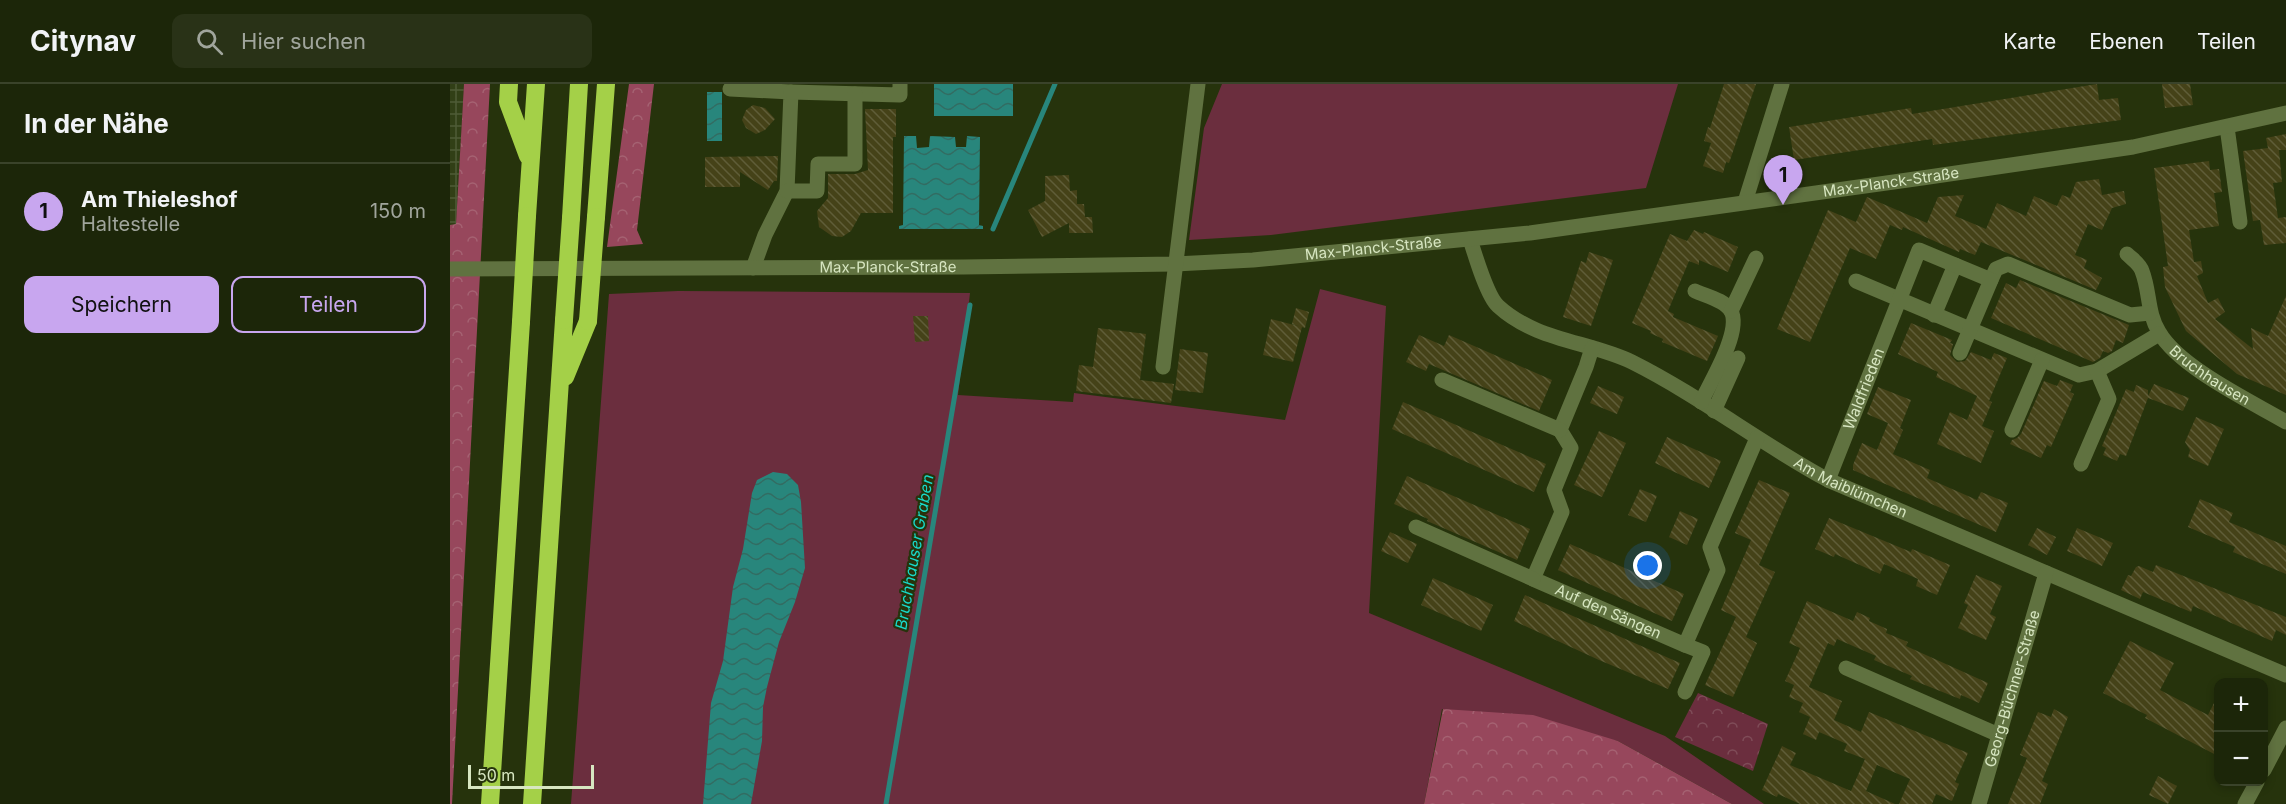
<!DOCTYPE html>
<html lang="de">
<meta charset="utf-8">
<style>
:root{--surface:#1c2609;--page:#293217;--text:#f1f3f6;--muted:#a0a59c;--line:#3a432a;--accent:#c8a6ef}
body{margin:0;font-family:Inter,sans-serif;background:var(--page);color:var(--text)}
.controls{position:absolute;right:18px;bottom:18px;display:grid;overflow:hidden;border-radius:12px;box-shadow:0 3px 9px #0003}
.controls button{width:54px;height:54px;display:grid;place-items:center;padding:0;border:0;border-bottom:2px solid var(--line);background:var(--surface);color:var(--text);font:30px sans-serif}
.scale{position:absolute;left:18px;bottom:15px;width:126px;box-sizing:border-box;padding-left:6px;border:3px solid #d7e6c1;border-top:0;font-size:16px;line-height:21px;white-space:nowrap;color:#d7e6c1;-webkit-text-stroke:4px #26330c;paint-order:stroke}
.you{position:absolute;left:1198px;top:482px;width:21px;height:21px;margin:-15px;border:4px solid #fff;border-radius:50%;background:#1a73e8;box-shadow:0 0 0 9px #1a73e833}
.badge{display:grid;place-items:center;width:39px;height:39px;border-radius:50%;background:var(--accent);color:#111;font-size:20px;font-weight:700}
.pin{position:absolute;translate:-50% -50px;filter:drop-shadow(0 2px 3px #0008)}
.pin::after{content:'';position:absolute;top:32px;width:21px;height:18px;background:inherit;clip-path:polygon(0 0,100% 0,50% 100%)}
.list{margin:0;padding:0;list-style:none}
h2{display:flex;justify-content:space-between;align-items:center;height:78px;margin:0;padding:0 24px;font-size:26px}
h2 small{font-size:20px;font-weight:400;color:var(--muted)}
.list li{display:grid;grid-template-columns:39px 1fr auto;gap:18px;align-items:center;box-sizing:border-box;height:96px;padding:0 24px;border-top:2px solid var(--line)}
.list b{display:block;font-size:22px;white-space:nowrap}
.list p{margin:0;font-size:20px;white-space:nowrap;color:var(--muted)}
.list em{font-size:20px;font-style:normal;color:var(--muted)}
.actions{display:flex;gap:12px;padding:18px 24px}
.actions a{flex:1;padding:14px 0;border:2px solid var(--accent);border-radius:12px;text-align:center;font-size:21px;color:var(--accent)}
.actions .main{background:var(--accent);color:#111}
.icon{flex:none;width:33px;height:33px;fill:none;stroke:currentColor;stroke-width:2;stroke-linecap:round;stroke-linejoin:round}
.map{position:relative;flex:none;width:1836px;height:720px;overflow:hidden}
header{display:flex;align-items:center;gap:36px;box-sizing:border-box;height:84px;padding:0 30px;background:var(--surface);border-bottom:2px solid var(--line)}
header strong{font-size:28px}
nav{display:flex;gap:33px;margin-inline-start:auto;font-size:21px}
.search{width:420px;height:54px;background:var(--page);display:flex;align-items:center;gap:15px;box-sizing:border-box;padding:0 21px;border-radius:12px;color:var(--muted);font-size:22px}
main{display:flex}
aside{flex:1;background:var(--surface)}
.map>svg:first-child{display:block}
.industrial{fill:url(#industrial-grid)}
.grass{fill:#6b2e3e}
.forest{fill:url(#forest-crowns)}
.park{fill:url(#park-crowns)}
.water{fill:url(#water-waves)}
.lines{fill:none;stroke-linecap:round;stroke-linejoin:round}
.stream{stroke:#28867c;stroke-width:5}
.building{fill:url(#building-back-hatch)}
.minor{stroke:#607240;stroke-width:15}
.highway{stroke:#a4d048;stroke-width:18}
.highway-bridge{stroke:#a4d048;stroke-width:18}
.labels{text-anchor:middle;stroke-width:4.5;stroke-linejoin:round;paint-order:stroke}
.street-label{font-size:15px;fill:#d7e6c1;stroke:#26330c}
.water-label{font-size:16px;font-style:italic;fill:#18daca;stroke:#26330c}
</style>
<header>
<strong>Citynav</strong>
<div class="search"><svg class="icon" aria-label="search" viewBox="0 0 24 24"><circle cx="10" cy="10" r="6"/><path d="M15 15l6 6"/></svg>Hier suchen</div>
<nav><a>Karte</a><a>Ebenen</a><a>Teilen</a></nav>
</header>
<main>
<aside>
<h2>In der Nähe<small></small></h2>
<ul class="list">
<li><span class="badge">1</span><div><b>Am Thieleshof</b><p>Haltestelle</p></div><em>150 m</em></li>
</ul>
<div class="actions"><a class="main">Speichern</a><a>Teilen</a></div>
</aside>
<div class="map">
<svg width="1836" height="720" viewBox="0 0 1836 720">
<defs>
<pattern id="industrial-grid" width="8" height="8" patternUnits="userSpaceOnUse" patternTransform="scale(1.5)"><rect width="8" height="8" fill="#313f16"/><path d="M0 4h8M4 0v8" fill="none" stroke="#4e5b36"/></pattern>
<pattern id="forest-crowns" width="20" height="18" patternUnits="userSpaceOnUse" patternTransform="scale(1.5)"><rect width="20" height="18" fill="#97475c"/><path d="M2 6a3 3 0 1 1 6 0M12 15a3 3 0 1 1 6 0" fill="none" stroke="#a56272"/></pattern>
<pattern id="park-crowns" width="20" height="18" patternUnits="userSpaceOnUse" patternTransform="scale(1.5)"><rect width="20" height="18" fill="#6b2e3e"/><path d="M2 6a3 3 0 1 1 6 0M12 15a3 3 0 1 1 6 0" fill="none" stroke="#7f4c58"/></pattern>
<pattern id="water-waves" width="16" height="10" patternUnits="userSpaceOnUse" patternTransform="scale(1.5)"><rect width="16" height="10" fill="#28867c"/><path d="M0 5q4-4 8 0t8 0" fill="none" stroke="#326c62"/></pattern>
<pattern id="building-back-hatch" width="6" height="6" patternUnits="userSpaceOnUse" patternTransform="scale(1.5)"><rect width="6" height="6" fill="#454218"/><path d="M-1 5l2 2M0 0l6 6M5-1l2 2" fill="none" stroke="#5f5d38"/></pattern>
</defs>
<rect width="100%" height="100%" fill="#26330c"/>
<path class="industrial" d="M0,0H14L6,141H0Z"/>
<path class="grass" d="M772,0H1228L1196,104L821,151L739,156L754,44Z
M870,205L936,222L919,529L1215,652L1314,720H1282L1168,657L992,625L974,720H121L159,210L228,207L520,209L508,311L623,318L624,309L835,336Z"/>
<path class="forest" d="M14,0H40L2,720H0V141L6,140Z
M179,0H204L187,146L193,160L157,163Z
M993,625L1083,631L1168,657L1282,720H974Z"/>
<path class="park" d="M1248,609L1318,640L1303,687L1225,653Z"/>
<path class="water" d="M484,0H563V32H484Z
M257,8H272V57H257Z
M454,52H466L467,64L479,63L480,52L505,53L506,63H516L517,52L530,53L529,141L533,142V145H449V142L453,141Z
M323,388L337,390L348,401L351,418L355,484L345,518L329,558L317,603L313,623L312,657L301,720H253L261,619L273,577L283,503L293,465L302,409L307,396Z"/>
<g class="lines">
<path class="stream" d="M543,145L605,0
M436,720L520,221"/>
</g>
<path class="building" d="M1274,0H1306L1279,79L1276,78L1273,89L1253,82L1261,59L1254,57L1258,43L1260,44Z
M1647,0L1649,16L1668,14L1671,36L1483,61L1482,55L1344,76L1339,43L1461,24L1462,30Z
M1712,0H1740L1743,21L1715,24Z
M303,21L315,24L325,35L315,46L306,50L296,44L292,36L296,26Z
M415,25H446V53H443V129H411L401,147L392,153L382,152L369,143L367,127L378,114V90H405L418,86Z
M1836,50V66H1829L1832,98L1823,99L1828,134L1836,133V159L1814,161L1810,136L1803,137L1793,67L1818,64L1816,54Z
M328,72L327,97H324L318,106L290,88V103H255V73Z
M1759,77L1760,86L1769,85L1772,108L1764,109L1769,142L1739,146L1744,178L1751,177L1753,189L1747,192L1758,219L1768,214L1775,228L1765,235L1803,265L1801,244L1818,252L1836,212V311L1787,290L1736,247L1715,203L1713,183L1718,182L1704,84Z
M619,91L620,107L627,106V120H634L635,133H642L643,149H619V139L592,153L578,126L595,117V92Z
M1649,95L1652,111L1674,107L1676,120L1662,124L1652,146L1638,140L1625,171L1637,176L1634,184L1652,194L1646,206L1531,158L1525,171L1510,165L1509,168L1453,143L1452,146L1440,141L1426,175L1400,164L1360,258L1327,245L1378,126L1406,138L1417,113L1477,139L1488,113L1514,111L1505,132L1536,145L1547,119L1576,132L1584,112L1607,122L1612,111L1620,114L1626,98Z
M1244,146L1253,150L1254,148L1288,163L1278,188L1249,176V181L1239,177L1218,227L1224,230L1223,233L1268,252L1257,277L1212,258L1213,255L1200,249L1201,247L1182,239L1220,150L1237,157Z
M1139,168L1163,176L1141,242L1113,233L1131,177L1136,179Z
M1570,196L1679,241L1673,259L1666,256L1662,267L1658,269L1653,267L1650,274L1643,278L1541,234L1556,199L1566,204Z
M846,224L859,228L855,244L842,240Z
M463,232H478L479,257L465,258Z
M821,235L852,243L843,278L813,271Z
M1461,239L1502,256L1500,259L1503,260L1500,271L1507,278L1515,277L1521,268L1541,276L1544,269L1557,274L1539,317L1542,318L1532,342L1544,347L1531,379L1487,360L1500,328L1517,336L1527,312L1486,293L1488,288L1448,270Z
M648,244L696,250L690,296L724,300L721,319L626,307L629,281L643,283Z
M969,251L994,262L999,251L1102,296L1089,327L979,280L976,287L956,278Z
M730,265L758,269L753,309L725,306Z
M1610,296L1623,301L1620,308L1624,310L1601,363L1597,361L1591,374L1560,360L1562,356L1567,354L1571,350L1594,297L1607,302Z
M1704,300L1739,314L1733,327L1698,314L1676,372L1670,370L1667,377L1653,371L1656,364L1652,362L1676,305L1684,308L1686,301L1698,306V312Z
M1148,302L1174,313L1167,330L1140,319Z
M1428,303L1461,316L1450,344L1453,346L1443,370L1480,386L1477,394L1527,416L1531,408L1558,419L1546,448L1403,386V381L1412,359L1427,366L1438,339L1417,330Z
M953,318L1096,380L1084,408L942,345Z
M1746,333L1774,345L1758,382L1738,373L1740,366L1735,358Z
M1149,347L1176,359L1152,413L1124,401Z
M1217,353L1271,377L1259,404L1205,379Z
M957,392L1080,445L1067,476L977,437L978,435L944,420Z
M1309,396L1340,409L1309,481L1325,488L1296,553L1307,559L1283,613L1255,601L1286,533L1271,526L1301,456L1285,449Z
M1190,405L1207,412L1196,438L1178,431Z
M1750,415L1783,429L1779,438L1836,462V490L1783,468L1785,463L1738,443Z
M1230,427L1248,435L1237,461L1219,453Z
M1379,434L1461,468L1462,465L1500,481L1487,511L1466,502L1468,495L1434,480L1430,490L1385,470L1384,473L1365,465Z
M1587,444L1606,453L1597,471L1578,461Z
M1627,444L1663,459L1652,482L1617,467Z
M940,448L967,460L958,479L931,467Z
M1120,460L1234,510L1222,537L1108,486Z
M1706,481L1836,533V551L1826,546L1822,557L1743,522L1741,528L1693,508L1690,515L1671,506L1678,491L1681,492L1686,483L1689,482L1703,488Z
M1526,491L1552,502L1540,530L1546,533L1536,556L1508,544L1518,521L1514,519Z
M983,494L1043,521L1031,547L971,521Z
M1075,511L1230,579L1218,605L1149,576L1064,537Z
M1357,517L1403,537L1407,528L1420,534L1419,537L1437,545L1436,549L1458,558L1456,562L1538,599L1529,619L1511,611L1510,615L1460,595L1462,592L1424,576L1426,572L1387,555L1384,562L1378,559L1359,603L1392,617L1384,636L1411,648L1419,628L1518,669L1505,698L1509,700L1502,717L1486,710L1482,720H1449L1460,695L1427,681L1416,707L1445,720H1350L1328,710L1327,713L1312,706L1332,662L1346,669L1340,681L1401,707L1415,675L1394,667L1397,660L1369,648L1366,656L1353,650L1360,633L1349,628L1353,619L1339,613L1344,601L1335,597L1350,564L1339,559Z
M1680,557L1724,579L1710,606L1758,631L1768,611V672L1695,634L1697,631L1653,609Z
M1604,625L1618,633L1592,697L1598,700L1590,720H1558L1577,674L1570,671L1588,628L1601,633Z
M1708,692L1727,702L1718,720L1699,711Z"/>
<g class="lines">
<g class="minor">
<path d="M280,5L341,8L337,107L315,151L303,184"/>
<path d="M341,8L450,11V0"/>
<path d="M1777,43L1790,138"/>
<path d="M337,107H367L368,80H405V10"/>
<path d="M1295,118L1332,0"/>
<path id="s1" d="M1020,155C1025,171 1037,212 1048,222C1086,257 1138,257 1182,278C1250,312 1311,360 1378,396L1836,591"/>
<path id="s2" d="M1677,170C1682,175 1690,180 1692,187C1700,207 1697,229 1709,248C1729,283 1800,317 1836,338"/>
<path id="s3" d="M0,185L513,183L725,180L803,176L1080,149L1472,94L1683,63L1836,29"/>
<path d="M1541,196L1546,185L1558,180L1680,231L1700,229"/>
<path d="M1406,197L1629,291L1647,287L1709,250"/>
<path d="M1245,207C1256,212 1275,216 1281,227C1292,247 1260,299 1251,318"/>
<path d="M1281,227L1306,174"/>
<path d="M1484,231L1505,181"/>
<path id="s4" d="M1142,264L1136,283L1110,346L1121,364L1104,406L1112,428L1083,495L1235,561L1268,486L1260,463L1307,354"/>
<path d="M713,283L748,0"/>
<path d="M992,296L1110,346"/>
<path d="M1264,327L1288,274"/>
<path d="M1562,346L1592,276"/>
<path d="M1631,380L1659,315L1647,287"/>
<path id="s5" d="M1378,396L1469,166L1541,196L1510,269"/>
<path d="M966,443L1083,495"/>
<path d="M1235,561L1253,568L1235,608"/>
<path d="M1396,584L1549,651"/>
<path d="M1814,686L1836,644"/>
<path id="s6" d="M1529,720L1596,489"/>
<path d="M1795,720L1807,698"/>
</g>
<path class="highway" d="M59,0L58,18L78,72
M77,132L86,0
M146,133L156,0
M121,134L129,0
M115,293L138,237
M40,720L71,238
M82,720L114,236"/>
<path class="highway-bridge" d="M114,236L121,134
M138,237L146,133
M71,238L77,132"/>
</g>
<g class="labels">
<g class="street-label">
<text dy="5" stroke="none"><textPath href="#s3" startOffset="1446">Max-Planck-Straße</textPath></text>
<text dy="5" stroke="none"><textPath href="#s3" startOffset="924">Max-Planck-Straße</textPath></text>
<text dy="5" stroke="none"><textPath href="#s3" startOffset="438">Max-Planck-Straße</textPath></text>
<text dy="5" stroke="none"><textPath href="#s2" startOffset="154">Bruchhausen</textPath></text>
<text dy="5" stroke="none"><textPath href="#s5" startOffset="98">Waldfrieden</textPath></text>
<text dy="5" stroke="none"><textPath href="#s1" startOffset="472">Am Maiblümchen</textPath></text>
<text dy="5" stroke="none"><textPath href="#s4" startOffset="333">Auf den Sängen</textPath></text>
<text dy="5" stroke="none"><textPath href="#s6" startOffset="120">Georg-Büchner-Straße</textPath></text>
</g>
<g class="water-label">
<text transform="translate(464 468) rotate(-80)" y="6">Bruchhauser Graben</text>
</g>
</g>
</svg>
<div class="controls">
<button>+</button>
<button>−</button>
</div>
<div class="scale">50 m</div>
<div class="you"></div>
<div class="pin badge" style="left:1333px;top:121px">1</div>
</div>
</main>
